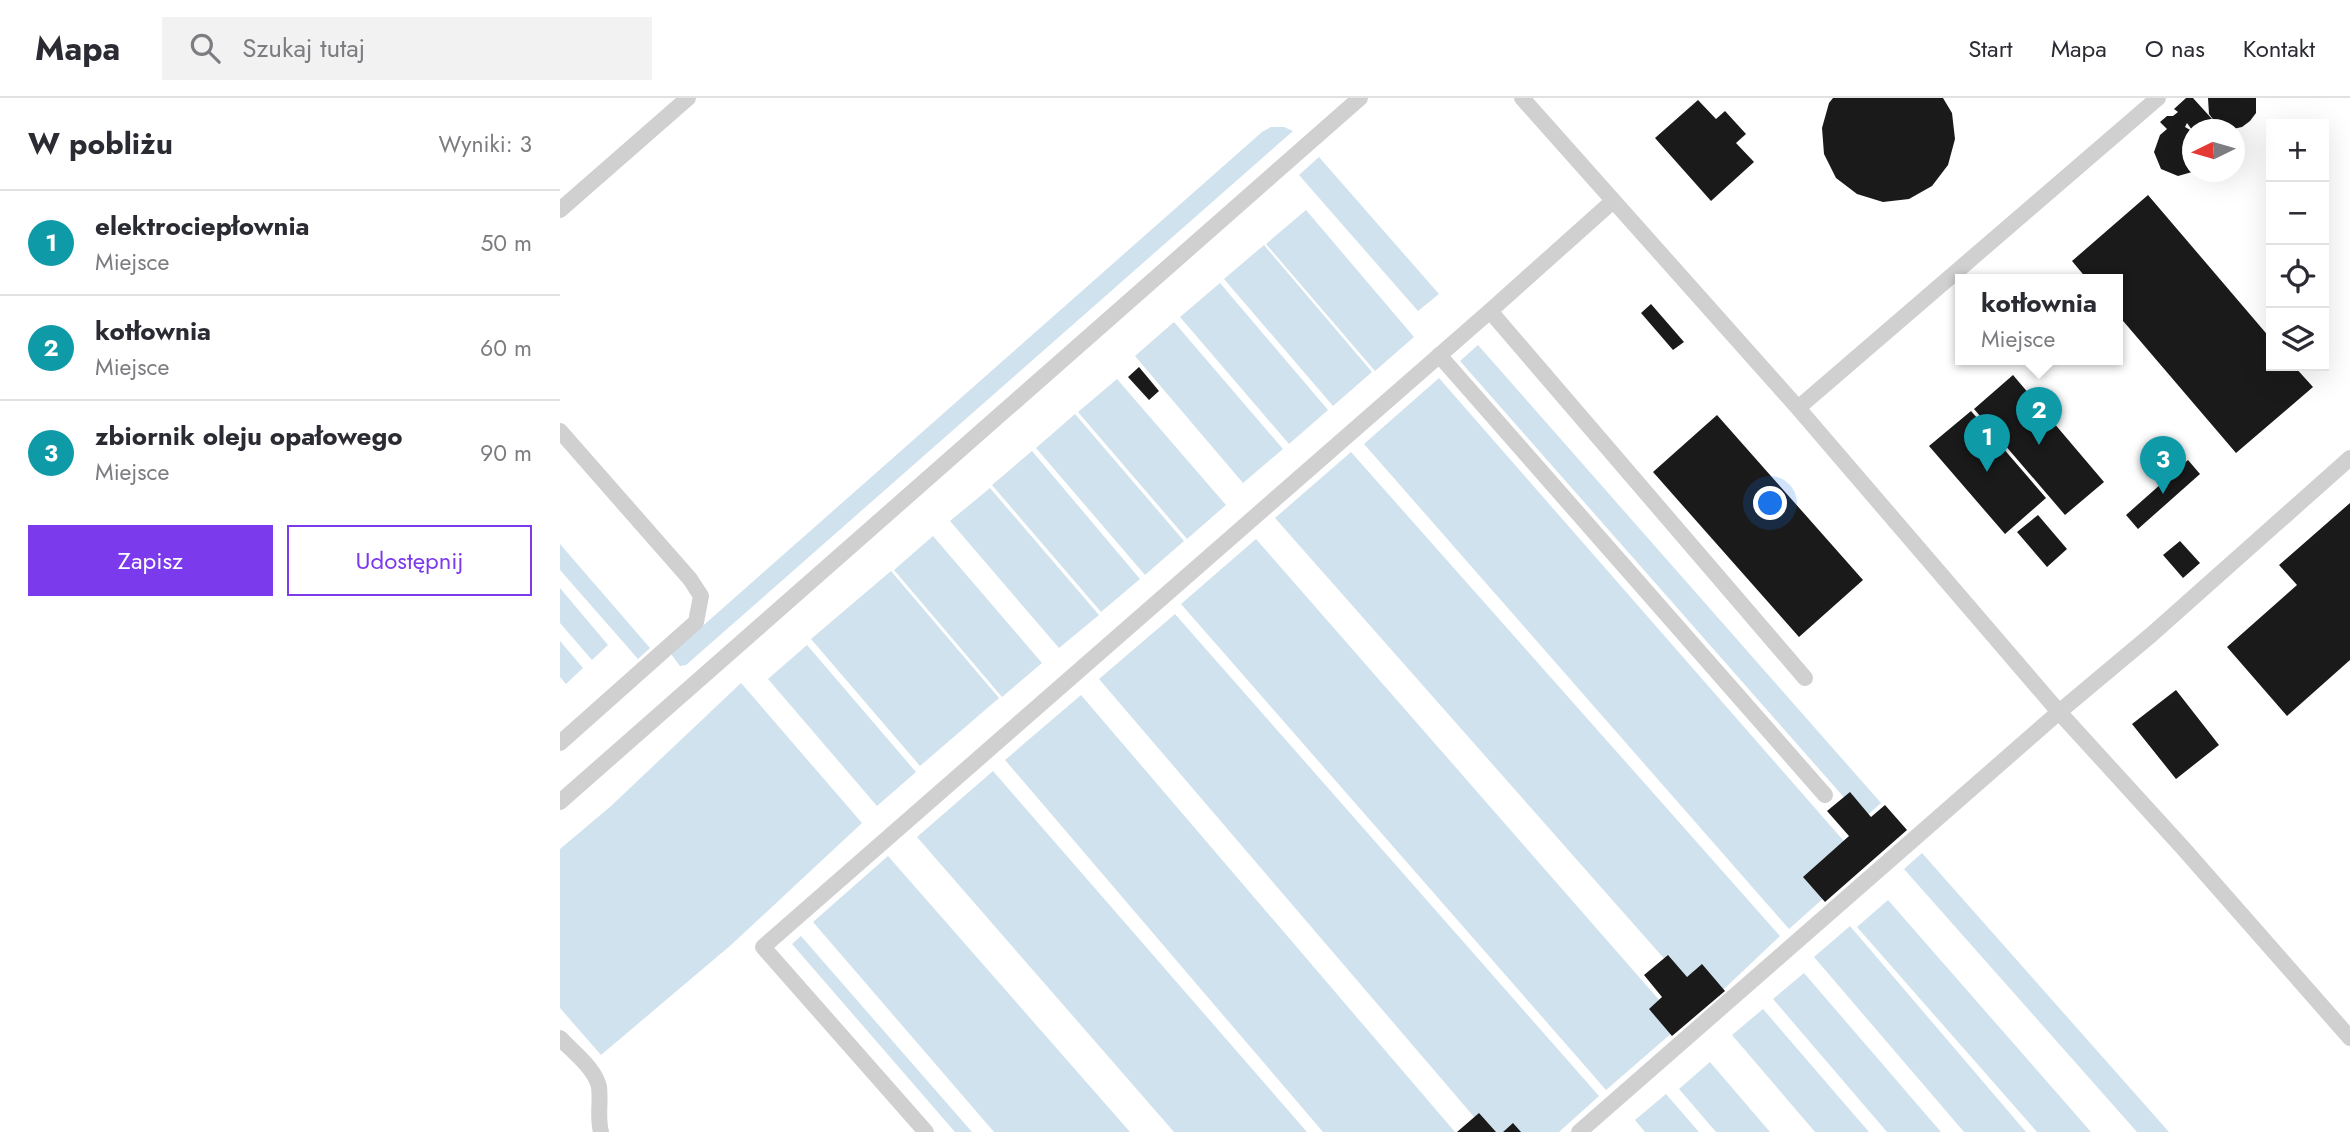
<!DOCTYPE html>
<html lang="pl">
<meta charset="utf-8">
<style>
:root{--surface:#fff;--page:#f2f2f3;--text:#2b2b33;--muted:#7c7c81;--line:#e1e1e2;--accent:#7c3aed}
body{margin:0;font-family:Jost,sans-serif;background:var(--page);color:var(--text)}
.controls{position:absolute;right:21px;top:21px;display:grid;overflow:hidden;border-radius:0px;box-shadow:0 7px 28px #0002}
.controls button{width:63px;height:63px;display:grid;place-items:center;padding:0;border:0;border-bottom:2px solid var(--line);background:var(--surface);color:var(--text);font:35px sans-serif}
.compass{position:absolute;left:1622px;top:21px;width:63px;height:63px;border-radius:50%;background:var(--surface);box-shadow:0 7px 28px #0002;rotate:265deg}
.you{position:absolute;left:1211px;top:406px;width:24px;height:24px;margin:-18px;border:5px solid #fff;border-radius:50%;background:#1a73e8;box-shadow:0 0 0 10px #1a73e833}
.badge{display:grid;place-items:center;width:46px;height:46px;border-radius:50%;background:var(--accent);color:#fff;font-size:23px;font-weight:700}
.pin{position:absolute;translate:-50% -58px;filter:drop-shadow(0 2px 4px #0008)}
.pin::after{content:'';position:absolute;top:37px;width:24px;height:21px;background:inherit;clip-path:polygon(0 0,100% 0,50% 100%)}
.popup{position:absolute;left:1395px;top:176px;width:168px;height:91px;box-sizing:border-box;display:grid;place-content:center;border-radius:0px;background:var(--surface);filter:drop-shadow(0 2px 5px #0005);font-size:23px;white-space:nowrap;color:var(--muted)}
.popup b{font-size:26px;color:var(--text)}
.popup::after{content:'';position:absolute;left:50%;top:100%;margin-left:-14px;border:14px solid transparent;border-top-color:var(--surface)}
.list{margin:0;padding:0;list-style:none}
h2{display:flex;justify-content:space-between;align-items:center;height:91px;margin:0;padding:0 28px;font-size:30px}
h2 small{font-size:23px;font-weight:400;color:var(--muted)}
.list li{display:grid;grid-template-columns:46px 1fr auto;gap:21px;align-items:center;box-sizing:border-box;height:105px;padding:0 28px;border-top:2px solid var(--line)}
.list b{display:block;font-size:26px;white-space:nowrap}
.list p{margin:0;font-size:23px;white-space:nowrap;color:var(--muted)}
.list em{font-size:23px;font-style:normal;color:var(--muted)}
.actions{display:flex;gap:14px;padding:21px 28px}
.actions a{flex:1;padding:16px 0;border:2px solid var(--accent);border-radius:0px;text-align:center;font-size:24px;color:var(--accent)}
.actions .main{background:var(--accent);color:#fff}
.icon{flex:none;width:38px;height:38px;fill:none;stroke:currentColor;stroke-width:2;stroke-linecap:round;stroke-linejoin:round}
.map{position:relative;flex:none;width:1790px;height:1034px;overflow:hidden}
header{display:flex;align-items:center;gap:42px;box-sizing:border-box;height:98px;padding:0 35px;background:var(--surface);border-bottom:2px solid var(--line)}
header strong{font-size:33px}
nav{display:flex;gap:38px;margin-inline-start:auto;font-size:24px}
.search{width:490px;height:63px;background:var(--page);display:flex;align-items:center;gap:18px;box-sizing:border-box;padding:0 24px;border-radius:0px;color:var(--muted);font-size:26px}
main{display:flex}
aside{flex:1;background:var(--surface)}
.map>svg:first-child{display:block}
.water{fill:#cfe2ee}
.building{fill:#1a1a1a}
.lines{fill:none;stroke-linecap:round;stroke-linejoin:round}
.lane{stroke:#d0d0d0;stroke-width:16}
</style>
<header>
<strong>Mapa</strong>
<div class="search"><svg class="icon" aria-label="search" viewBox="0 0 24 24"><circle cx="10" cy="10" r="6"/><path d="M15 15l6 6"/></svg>Szukaj tutaj</div>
<nav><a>Start</a><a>Mapa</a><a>O nas</a><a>Kontakt</a></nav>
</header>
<main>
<aside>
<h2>W pobliżu<small>Wyniki: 3</small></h2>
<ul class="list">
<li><span class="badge" style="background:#0f9aa8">1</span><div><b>elektrociepłownia</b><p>Miejsce</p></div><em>50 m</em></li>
<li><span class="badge" style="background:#0f9aa8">2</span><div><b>kotłownia</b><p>Miejsce</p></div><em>60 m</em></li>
<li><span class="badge" style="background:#0f9aa8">3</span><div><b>zbiornik oleju opałowego</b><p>Miejsce</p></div><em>90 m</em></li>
</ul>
<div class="actions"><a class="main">Zapisz</a><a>Udostępnij</a></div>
</aside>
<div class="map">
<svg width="1790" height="1034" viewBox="0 0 1790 1034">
<rect width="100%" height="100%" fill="#fff"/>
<path class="water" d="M711,29H724L733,33L126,567L120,568L111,556L702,34Z
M759,59L879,196L858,213L739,77Z
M746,112L854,239L815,273L706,146Z
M704,147L812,274L773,308L664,181Z
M660,185L768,312L729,346L620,219Z
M614,224L723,351L683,385L575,258Z
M918,247L1321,705L1303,721L900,263Z
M879,280L1303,765L1229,831L804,346Z
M557,281L666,407L627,441L518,314Z
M515,316L624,443L585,477L476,350Z
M472,353L580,481L541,514L432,387Z
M791,354L1220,838L1146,908L715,420Z
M430,390L539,517L499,550L390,423Z
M373,438L482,565L442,599L334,472Z
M696,441L1121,927L1046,992L621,506Z
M0,446L90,550L78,561L0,472Z
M331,473L439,600L360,668L251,541Z
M0,490L48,547L32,562L0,525Z
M615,516L1039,998L999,1034H927L539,581Z
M0,543L23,570L6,586L0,579Z
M247,547L356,674L317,708L208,581Z
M181,585L302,725L171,847L41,957L0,910V751L51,708Z
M521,597L895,1034H763L445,662Z
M433,673L747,1034H614L357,739Z
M1362,755L1609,1034H1577L1344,771Z
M328,758L570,1034H434L253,824Z
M1328,802L1531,1034H1477L1297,829Z
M1290,828L1466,1034H1404L1254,859Z
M241,838L412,1034H395L232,846Z
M1244,875L1381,1034H1327L1213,901Z
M1203,911L1309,1034H1255L1172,937Z
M1150,964L1210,1034H1156L1119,991Z
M1106,996L1139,1034H1085L1075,1022Z"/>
<path class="building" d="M1273,0H1383L1392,15L1395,41L1388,67L1372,88L1349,101L1323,104L1297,96L1276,80L1264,56L1262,30L1269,5Z
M1626,0H1633L1662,32H1632L1627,25L1625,29L1632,33V74L1618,78L1601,71L1594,54L1600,37L1607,31L1600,24L1607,18H1613L1618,14L1614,11Z
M1648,0H1696V15L1690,23L1682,29L1673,31L1663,29L1655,24L1649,16Z
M1138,2L1156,21L1165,13L1186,36L1176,45L1194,64L1151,103L1095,40Z
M1588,97L1711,241V268H1734L1753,289L1676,355L1558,217V181H1527L1512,163Z
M1091,206L1124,244L1113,252L1081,215Z
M579,269L599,293L589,302L568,279Z
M1453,277L1544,384L1505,417L1414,311Z
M1411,313L1486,400L1445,436L1369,348Z
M1157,317L1303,482L1239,539L1093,374Z
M1628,362L1640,376L1578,431L1566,417Z
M1790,405V562L1727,618L1667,549L1737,487L1719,467Z
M1478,417L1507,451L1487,469L1457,434Z
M1620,443L1640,465L1623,480L1603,457Z
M1616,592L1659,647L1616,681L1572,626Z
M1290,694L1311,719L1325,707L1347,732L1265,804L1243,779L1289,738L1267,713Z
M1108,857L1127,879L1142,866L1165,893L1112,938L1089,911L1102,899L1084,877Z
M919,1015L936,1034H897Z
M953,1025L961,1034H943Z"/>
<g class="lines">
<path class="lane" d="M962,0L1238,310L1499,614L1623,750L1790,940
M0,112L128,0
M930,213L1245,580
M879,257L1265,697
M1238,310L1598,0
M0,333L130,481L141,498L136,524L0,645
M0,704L800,0
M0,940C13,954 35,970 39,989C41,1004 37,1019 41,1034
M366,1034L203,849L930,213L1053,103
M1019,1034L1499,614L1591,537L1790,360"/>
</g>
</svg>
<div class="controls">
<button>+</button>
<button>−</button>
<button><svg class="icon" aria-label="locate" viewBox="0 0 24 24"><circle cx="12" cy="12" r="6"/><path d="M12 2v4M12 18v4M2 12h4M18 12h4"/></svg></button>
<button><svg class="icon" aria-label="layers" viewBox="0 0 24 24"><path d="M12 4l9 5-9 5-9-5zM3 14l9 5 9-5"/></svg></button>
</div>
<svg class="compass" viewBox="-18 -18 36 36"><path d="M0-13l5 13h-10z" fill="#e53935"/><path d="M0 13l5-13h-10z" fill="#7c7c81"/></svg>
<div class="you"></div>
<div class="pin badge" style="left:1427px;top:374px;background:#0f9aa8">1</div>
<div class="pin badge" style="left:1479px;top:347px;background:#0f9aa8">2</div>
<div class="popup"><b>kotłownia</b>Miejsce</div>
<div class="pin badge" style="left:1603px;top:396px;background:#0f9aa8">3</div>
</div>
</main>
